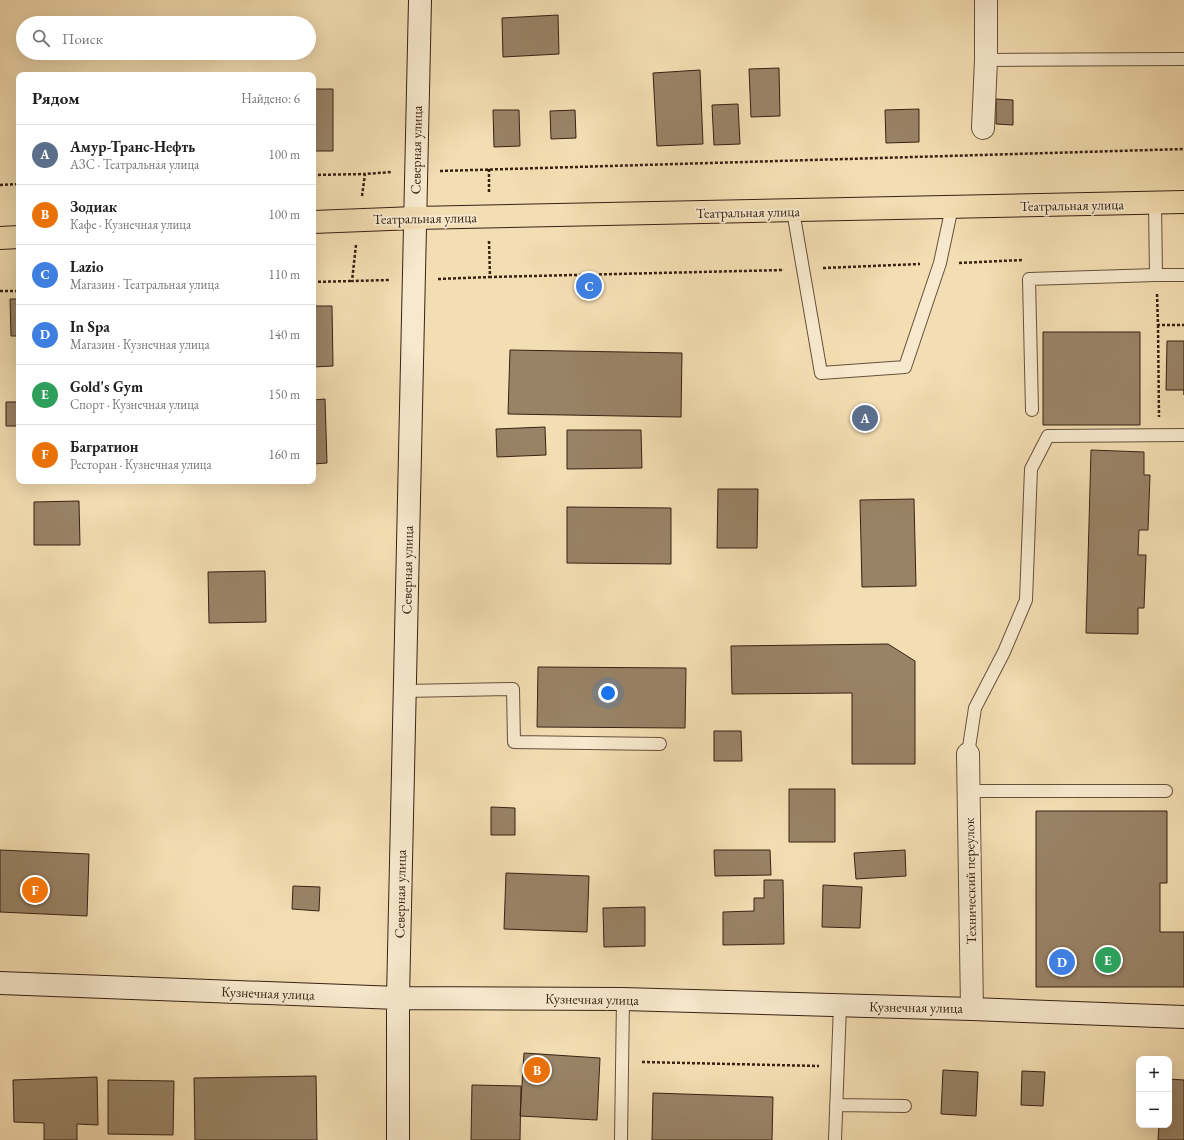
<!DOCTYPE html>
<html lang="ru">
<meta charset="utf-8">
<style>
:root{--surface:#fff;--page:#f6f6f6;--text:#222;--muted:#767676;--line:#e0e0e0;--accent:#d93025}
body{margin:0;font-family:"EB Garamond",serif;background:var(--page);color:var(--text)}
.controls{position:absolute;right:12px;bottom:12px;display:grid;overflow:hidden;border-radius:8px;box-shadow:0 4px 16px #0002}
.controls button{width:36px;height:36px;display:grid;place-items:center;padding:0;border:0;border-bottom:1px solid var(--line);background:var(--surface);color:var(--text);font:20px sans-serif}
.you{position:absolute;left:608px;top:693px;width:14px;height:14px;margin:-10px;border:3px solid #fff;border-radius:50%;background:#1a73e8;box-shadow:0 0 0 6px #1a73e833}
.badge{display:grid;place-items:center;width:26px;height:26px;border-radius:50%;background:var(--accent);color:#fff;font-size:13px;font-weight:700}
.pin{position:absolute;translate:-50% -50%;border:2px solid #fff;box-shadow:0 1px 4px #0006}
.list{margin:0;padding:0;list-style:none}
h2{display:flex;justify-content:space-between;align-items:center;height:52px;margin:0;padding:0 16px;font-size:17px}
h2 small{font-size:13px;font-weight:400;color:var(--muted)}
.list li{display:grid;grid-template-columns:26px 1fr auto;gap:12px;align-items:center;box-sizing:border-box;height:60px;padding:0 16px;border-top:1px solid var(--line)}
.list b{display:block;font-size:15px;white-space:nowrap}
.list p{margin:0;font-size:13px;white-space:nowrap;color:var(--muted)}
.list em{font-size:13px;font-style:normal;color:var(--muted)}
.icon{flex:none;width:22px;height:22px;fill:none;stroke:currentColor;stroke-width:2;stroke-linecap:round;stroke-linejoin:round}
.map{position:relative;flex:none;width:1184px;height:1140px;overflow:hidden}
.search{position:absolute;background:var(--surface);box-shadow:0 4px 16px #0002;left:16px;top:16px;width:300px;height:44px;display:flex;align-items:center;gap:10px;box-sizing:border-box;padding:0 14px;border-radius:22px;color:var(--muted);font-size:15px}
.panel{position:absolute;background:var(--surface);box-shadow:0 4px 16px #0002;left:16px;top:72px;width:300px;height:412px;border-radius:8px}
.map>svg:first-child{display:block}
.building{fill:#998366;stroke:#372213}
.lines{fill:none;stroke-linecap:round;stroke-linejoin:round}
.lane-casing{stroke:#66513b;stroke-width:14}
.street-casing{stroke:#66513b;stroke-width:24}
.secondary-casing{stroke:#372213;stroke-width:24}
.primary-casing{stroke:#372213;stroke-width:24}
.path{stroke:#372213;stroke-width:2.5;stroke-dasharray:3 2;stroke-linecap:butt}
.lane{stroke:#f7e9cd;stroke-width:12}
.street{stroke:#f7e9cd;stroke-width:22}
.secondary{stroke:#f7e9cd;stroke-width:22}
.primary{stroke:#f3ddb2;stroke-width:22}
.labels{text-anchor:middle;stroke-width:4;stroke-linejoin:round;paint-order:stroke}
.street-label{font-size:14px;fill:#372213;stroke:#f7e9cd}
</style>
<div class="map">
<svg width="1184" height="1140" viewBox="0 0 1184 1140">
<rect width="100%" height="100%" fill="#f3ddb2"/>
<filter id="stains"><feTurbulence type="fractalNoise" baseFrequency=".005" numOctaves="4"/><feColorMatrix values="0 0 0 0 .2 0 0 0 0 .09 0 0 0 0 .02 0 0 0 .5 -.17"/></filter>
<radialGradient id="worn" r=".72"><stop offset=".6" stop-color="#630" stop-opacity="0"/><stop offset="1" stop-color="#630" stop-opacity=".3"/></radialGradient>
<path class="building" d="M558,15L559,54L503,57L502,18Z
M779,68L780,116L751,117L749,69Z
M700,70L703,144L657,146L653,73Z
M313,89H333V151H313Z
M996,99L1013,100V125L996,124Z
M738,104L740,144L714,145L712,105Z
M919,109V142L886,143L885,110Z
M493,110H519L520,146L494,147Z
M575,110L576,138L551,139L550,111Z
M10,299H19V336H11Z
M313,306H332L333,366L313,367Z
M1043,332H1140V425H1043Z
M1167,341H1184V395V390H1166Z
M510,350L682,353L681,417L508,414Z
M325,399L327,463L313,464V400Z
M6,402H19V426H6Z
M545,427L546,455L497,457L496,429Z
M567,430H641L642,468L567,469Z
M1091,450L1144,452V475H1150L1148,530H1139L1138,555H1146L1144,608H1138V634L1086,633Z
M718,489H758L757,548H717Z
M914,499L916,586L862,587L860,500Z
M79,501L80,545H34V502Z
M567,507L671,508V564L567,563Z
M265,571L266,622L209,623L208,572Z
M888,644L915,661V764H852V693L732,694L731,646Z
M538,667L686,668L685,728L537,727Z
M714,731H741L742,761H714Z
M789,789H835V842H789Z
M491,807L515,808V835H491Z
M1036,811H1167V883H1160V932H1184V987H1036Z
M0,850L89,854L87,916L0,912Z
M714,850H770L771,875L715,876Z
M905,850L906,876L856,879L854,853Z
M506,873L589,876L587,932L504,929Z
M764,880H783L784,944L723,945V912L754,911V898H764Z
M823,885L862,887L860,928L822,927Z
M293,886L320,887L319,911L292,909Z
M645,907V946L604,947L603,908Z
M524,1053L600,1058L597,1120L520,1116Z
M943,1070L978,1072L976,1116L941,1114Z
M1022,1071L1045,1072L1043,1106L1021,1105Z
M316,1076L317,1140H195L194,1078Z
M97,1077L98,1125L77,1124V1140H44V1123L14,1122L13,1080Z
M1169,1079L1184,1080V1140H1158L1159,1125H1169Z
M108,1080L174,1081L173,1135L108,1134Z
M472,1085L521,1086L520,1140H471Z
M653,1093L773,1097L772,1140H652Z"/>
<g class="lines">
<defs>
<path id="lane" d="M986,60L1184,59
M1155,204L1156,275H1184
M793,211L821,373L905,367L940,263L952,207
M1032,410L1029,279L1156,275
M404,691L513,689L514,742L660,744
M968,754L975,708L1004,652L1026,600L1031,469L1048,436L1184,435
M968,791H1166
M836,1105L905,1106
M621,1140L623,999
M835,1140L840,1005"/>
<path id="street" d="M983,128L986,60V0
M968,754L972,1009"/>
<path id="secondary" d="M0,983L398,998L623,999L972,1009L1184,1017
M398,1140V998L420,0"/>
<path id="primary" d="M313,222L415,218L1184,202
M0,238L19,237"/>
</defs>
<use href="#lane" class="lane-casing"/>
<use href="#street" class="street-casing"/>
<use href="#secondary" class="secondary-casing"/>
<use href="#primary" class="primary-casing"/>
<path class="path" d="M489,169V192
M440,171L1184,149
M313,175L365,174
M0,185L19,184
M362,196L365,174L391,172
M489,241L490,277L784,270
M356,245L352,281L389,280
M959,263L1022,260
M823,268L920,264
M438,279L490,277
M313,282L352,281
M0,291H19
M1157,294L1158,325H1184
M1158,325L1159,417
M642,1062L819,1066"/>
<use href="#lane" class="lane"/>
<use href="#street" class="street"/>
<use href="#secondary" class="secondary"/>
<use href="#primary" class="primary"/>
</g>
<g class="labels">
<g class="street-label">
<text transform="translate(416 150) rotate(-89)" y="5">Северная улица</text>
<text transform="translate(1072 205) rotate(-1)" y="5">Театральная улица</text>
<text transform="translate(748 212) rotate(-1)" y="5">Театральная улица</text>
<text transform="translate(425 218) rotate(-1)" y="5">Театральная улица</text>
<text transform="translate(407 570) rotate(-89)" y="5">Северная улица</text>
<text transform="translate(970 881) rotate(-91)" y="5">Технический переулок</text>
<text transform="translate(400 894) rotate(-89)" y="5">Северная улица</text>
<text transform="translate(268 993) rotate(2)" y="5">Кузнечная улица</text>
<text transform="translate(592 999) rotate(1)" y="5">Кузнечная улица</text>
<text transform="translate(916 1007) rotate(1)" y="5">Кузнечная улица</text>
</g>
</g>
<rect width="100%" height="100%" filter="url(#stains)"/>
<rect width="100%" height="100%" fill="url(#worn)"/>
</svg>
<div class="controls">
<button>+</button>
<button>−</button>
</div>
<div class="you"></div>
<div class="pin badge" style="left:865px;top:418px;background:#5c6f8a">A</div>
<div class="pin badge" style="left:537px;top:1070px;background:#e8710a">B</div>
<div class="pin badge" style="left:589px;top:286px;background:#3f7fe0">C</div>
<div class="pin badge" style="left:1062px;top:962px;background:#3f7fe0">D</div>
<div class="pin badge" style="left:1108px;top:960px;background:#2e9e5b">E</div>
<div class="pin badge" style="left:35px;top:890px;background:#e8710a">F</div>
<div class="search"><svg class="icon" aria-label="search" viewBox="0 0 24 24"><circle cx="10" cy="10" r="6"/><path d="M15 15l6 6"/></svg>Поиск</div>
<section class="panel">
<h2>Рядом<small>Найдено: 6</small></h2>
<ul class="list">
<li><span class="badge" style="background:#5c6f8a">A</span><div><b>Амур-Транс-Нефть</b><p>АЗС · Театральная улица</p></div><em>100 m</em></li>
<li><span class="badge" style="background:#e8710a">B</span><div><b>Зодиак</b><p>Кафе · Кузнечная улица</p></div><em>100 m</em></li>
<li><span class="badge" style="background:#3f7fe0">C</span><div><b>Lazio</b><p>Магазин · Театральная улица</p></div><em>110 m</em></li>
<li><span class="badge" style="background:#3f7fe0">D</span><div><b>In Spa</b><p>Магазин · Кузнечная улица</p></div><em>140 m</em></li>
<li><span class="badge" style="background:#2e9e5b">E</span><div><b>Gold's Gym</b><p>Спорт · Кузнечная улица</p></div><em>150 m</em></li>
<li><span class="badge" style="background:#e8710a">F</span><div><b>Багратион</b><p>Ресторан · Кузнечная улица</p></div><em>160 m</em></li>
</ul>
</section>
</div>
